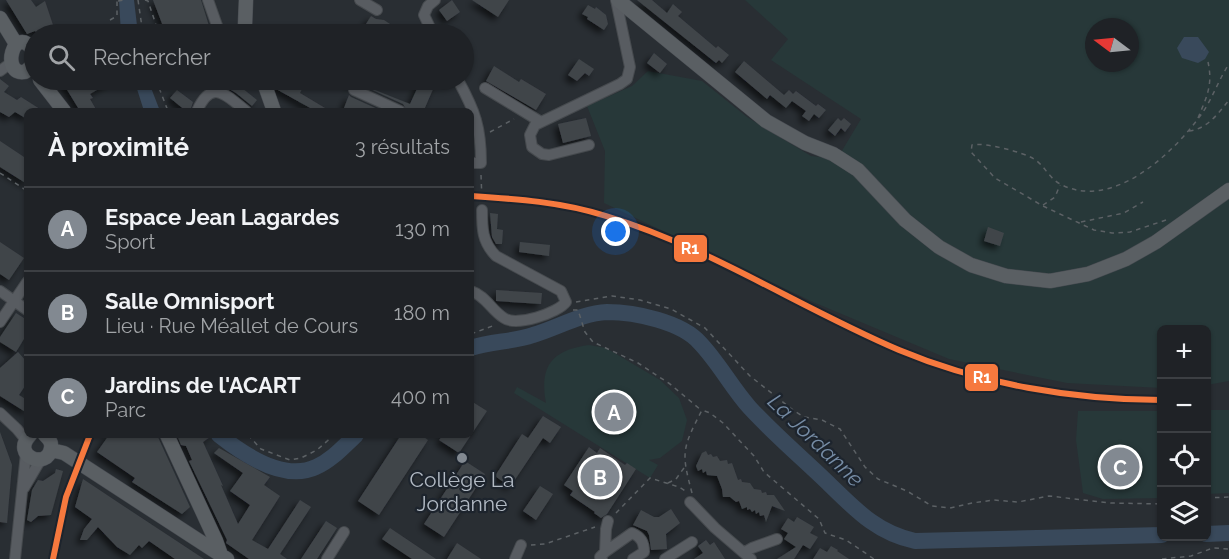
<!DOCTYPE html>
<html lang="fr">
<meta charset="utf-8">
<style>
:root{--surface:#1f2226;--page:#2c2f32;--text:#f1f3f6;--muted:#a1a4a7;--line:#3c3f43;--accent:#828991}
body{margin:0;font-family:Raleway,sans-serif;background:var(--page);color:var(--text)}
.controls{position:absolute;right:18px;bottom:18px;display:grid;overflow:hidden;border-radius:9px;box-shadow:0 2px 4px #0004}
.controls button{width:54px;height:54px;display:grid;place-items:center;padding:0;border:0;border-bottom:2px solid var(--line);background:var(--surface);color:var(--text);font:30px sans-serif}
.compass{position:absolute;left:1085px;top:18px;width:54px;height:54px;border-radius:50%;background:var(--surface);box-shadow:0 2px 4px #0004;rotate:286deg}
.you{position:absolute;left:616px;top:232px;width:21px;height:21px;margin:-15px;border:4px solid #fff;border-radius:50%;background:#1a73e8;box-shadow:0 0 0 9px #1a73e833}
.badge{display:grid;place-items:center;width:39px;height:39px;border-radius:50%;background:var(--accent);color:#fff;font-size:20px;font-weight:700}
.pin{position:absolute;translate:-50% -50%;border:3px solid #fff;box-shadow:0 2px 6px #0006}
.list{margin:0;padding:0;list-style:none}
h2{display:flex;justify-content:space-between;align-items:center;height:78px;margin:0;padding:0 24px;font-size:26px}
h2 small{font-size:20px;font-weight:400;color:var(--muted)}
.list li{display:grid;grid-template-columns:39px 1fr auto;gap:18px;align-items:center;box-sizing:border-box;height:84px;padding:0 24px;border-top:2px solid var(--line)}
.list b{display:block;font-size:22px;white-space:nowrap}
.list p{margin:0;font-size:20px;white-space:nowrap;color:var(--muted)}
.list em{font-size:20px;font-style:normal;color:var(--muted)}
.icon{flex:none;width:33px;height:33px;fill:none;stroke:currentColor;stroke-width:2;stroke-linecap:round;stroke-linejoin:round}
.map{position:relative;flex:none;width:1229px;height:559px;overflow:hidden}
.search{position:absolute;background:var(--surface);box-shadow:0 2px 4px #0004;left:24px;top:24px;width:450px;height:66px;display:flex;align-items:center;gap:15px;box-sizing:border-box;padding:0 21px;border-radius:33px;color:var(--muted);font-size:22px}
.panel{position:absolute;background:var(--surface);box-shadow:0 2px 4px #0004;left:24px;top:108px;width:450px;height:330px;border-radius:9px}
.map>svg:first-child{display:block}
.green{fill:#273839;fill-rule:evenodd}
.water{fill:#39495b}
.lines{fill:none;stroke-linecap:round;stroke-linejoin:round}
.river{stroke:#39495b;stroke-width:16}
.building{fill:#40454a;filter:url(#shadow)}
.minor-casing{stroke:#464a4e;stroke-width:12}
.major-casing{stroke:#464a50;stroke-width:15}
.path{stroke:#5c6165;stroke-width:1.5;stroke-dasharray:4.5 4.5;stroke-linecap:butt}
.minor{stroke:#585c61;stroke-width:10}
.major{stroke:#5a5f63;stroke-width:14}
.rail-1-casing{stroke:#1d242d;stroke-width:10}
.rail-1{stroke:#f6793e;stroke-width:6}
.poi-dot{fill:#828991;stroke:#1d242d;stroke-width:2}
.labels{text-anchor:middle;stroke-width:4.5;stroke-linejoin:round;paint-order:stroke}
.poi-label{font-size:21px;fill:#b2bac4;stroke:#1d242d}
.water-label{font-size:22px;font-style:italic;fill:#768ca5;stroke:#1d242d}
.line-badge{stroke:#1d242d;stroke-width:2}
.badge-label{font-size:16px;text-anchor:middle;font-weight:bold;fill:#fff}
</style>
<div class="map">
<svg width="1229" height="559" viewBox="0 0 1229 559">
<defs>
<filter id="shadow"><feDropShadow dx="-4" dy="4" stdDeviation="3" flood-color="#0009"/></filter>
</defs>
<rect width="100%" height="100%" fill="#292e33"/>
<path class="green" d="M745,0H1229V381L1207,385L1206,330H1162L1161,388L1067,383L949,359L813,302L604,203L605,151L587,106L632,86L648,71L702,81L747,117L811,156L837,159L861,119L771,60L788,39ZM1094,27H1130V63H1094Z
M589,345L606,348L660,380L679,398L687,420L682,441L660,458L649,460L658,465L650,478L514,393L517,387L546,403C539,366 552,350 589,345Z
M1207,410H1229V493L1207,494Z
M1078,411H1161V498L1103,499L1083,493L1076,440Z"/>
<path class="water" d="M119,0H134L138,34H121Z
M1184,37H1198L1209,52L1205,59L1198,63L1182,58L1177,48Z
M128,80H148L160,111H144L137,89L129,85Z"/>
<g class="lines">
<path class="river" d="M471,348C491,341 513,342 533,335C557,328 582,313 607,312C635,312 682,322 700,343C719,363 732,388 750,408C774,434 801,457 826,481C854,508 876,533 915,541L1162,535
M219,435C244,455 284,482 316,467C332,460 344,446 356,435
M1206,534L1229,533"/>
</g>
<path class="building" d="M6,0H31L36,7L45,1L54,28L38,34L35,31L27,34Z
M153,0H201L209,26L186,34H166Z
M452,0L460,12L447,21L439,10Z
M472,0H509L498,17Z
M637,0H652L667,13L673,4L682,12L678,16L716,48L718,46L729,55L722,63L719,60L716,63Z
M588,5L595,9L596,7L606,15L608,24L604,30L587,19L588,17L582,14Z
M371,16L376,19L384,20L405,34H366L361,32Z
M654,53L667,64L660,73L647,63Z
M579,59L594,69L589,76L585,73L577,81L568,75Z
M744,61L784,95L789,90L793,94L796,91L816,106L818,104L826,110L819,118L814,114L809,121L802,116L806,111L792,101L786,108L770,95L767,99L735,72Z
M494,66L519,82L521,79L546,94L536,110L486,81Z
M0,79L9,86L4,92L17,100L21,97L43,111H27V119L15,112L9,117L0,112Z
M61,80H114L90,94L93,98L90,99L97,111H80Z
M214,80H232L257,100L252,106L236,93Z
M276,80H285L302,89L300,93L330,111H310L312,109L276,89L274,83Z
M350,80L410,104L421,80H437L424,110L425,111H407L403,104L357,83L348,85Z
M177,90L193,102L190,111H186L170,98Z
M349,95L351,97L382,111H351L344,108Z
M586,118L591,136L563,143L558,124Z
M838,118L841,121L844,118L851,124L845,132L841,128L835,136L828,130Z
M0,141L27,159V184L0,167Z
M490,213L498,214L497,229L503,230L502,244H496L492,237Z
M988,227L1004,233L1000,246L984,241Z
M0,242L24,258L9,280L0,274Z
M520,242L550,245L549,256L519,252Z
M496,290L542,293L541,304L496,301Z
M16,313L27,320V334L16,352L0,342V337Z
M18,352L27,362V383L19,395L27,400V413L0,396V368Z
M471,401L487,411L459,453L439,440L443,435H471Z
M543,416L561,427L550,443L543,438L510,487L495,476L522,434L528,438Z
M0,432L12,465L7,523L0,522Z
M109,435H157L190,507L182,514L132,482L135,478L97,452Z
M177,435H213L203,442L223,486L221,485L238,524L250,505L230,491L243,473L214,453L219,448L270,477L264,485L280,496L252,540L268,549L300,500L311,507L280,554L287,559H249L226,543L227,540L189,461L192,460L186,446L181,445Z
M401,435H421L428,440L379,515L358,501Z
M589,447L597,453L600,448L625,465L627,463L636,469L607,514L601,518L594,513L595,512L570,495L573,491L564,485Z
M706,451L708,455L711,454L713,457L717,456L720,461L727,460L728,464L732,463L738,480L741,479L742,482L750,483L754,489L761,490L762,493L766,492L767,495H774L785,511L772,506L766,522L764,515L760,516L759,512L756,514L755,510L752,512L750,509L747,510V507L742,509L739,501L736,502L730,497H723L722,489L717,476L707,475L706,471L703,473L702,469L698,471L696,466L702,453Z
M465,461L485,474L444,537L424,524Z
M56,469L63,471L51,515L38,516L31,522L27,520L32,490L38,480L43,481L55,473Z
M83,479L122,505L204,559H175L149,541L142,548L139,545L130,555L117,547L98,527L87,540H80L84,529L92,519L75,507Z
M540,486L553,494L536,520L523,511Z
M671,509L680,523L666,534L667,549L651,550L649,535L647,531L633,525L641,510L654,517H659Z
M797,517L814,527L810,533L818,537L810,549L803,545L794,559H777L796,547L784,539L788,533L781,529L788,518L794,522Z
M326,521L337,528L317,559H301Z
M390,528L436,559H412L382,539Z
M706,540L710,545L714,542L725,559H694L703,553L698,546Z
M457,543L481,559H447Z
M831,546L838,550L837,551L849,559H813L820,548L827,552Z"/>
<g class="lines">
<defs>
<path id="minor" d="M208,0L220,34
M360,0L377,10
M433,34L424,15L428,6L435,0
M0,71L8,65
M458,80C475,111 481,127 481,163H471
M485,88L541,122
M354,90L400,111
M197,111C212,78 226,95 246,111
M589,145L549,155L542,154L532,147L530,135L535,125L620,84L627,79L630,67L616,0
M0,291L27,310
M471,291C486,296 491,310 504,318C516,327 558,313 566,302L561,291L496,256C482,242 482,228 482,210
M0,322L27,282
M0,413L17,429L26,440
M24,488L41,459
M690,502L715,528L751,559
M605,552L632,533C641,537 644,542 644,552L633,559
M745,552L752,548L777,539
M15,559L26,453
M327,559L344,532
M515,559L521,545
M602,559L600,557L605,552L606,529L608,521
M665,559L692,542"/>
<path id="major" d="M246,0L245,25L247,34
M618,0L766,121L805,143L833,154L858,170L905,220L939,247L971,265L1006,276L1050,281L1088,274L1126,259L1156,242L1229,190
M0,18L16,44
M34,51C13,21 0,77 25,72L34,64
M40,80L64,111
M263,80L274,111
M30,435C10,456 48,471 51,448C52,442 49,439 45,435
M167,435L216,541L221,555
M51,450L64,453L227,559"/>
</defs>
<use href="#minor" class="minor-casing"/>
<use href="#major" class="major-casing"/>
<path class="path" d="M138,0L143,34
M145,0L148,1L159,34
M118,1L124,0
M110,20L117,16V0
M201,34L208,32
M156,80L168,111
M1198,118C1207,96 1213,85 1208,62
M1189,131C1207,129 1218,114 1229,100
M490,132L514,119
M0,173L27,191
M481,175L482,200
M1043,205L1055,197L1060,185
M1166,220L1130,232L1112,233L1094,230L1043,206L995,178L971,152L972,145C984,142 1023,152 1034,159C1044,165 1049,178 1060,184C1113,212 1175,152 1203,112C1213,97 1219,79 1229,64
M1081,222L1124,213L1143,202
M576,302L612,296L640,300L671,309L705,328L750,376L793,410L804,417L822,420L840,429L865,467L878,479L907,491L932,506L950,508L972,503L994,500L1018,502L1049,496L1111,503L1162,504
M573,310H578L585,332L593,342L638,363L670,384L701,410
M471,334L495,325
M248,435L261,449L290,460L301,458L317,450L334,435
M668,483L676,479L684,468
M692,493C681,452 682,449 702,410L710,413L723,423L754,456L764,472L819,519L825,533L846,540L874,559
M1206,498L1229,497
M616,513L650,478L679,487L687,492
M531,545L545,544L595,527
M1162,559L1191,556L1213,548L1229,549"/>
<use href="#minor" class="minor"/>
<use href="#major" class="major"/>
<defs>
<path id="rail-1" d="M471,196C517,199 562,202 606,216C709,247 800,308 899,350C980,384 1074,400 1162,400
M53,559L66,497L90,435"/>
</defs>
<use href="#rail-1" class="rail-1-casing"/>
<use href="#rail-1" class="rail-1"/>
</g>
<circle class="poi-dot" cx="462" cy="458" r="6"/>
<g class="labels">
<g class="poi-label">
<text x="462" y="487">Collège La<tspan x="462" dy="24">Jordanne</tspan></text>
</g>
<g class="water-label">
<text transform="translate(816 440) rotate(44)" y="8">La Jordanne</text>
</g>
</g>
<g class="line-badge">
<rect x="673" y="234" width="35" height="29" rx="6" fill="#f6793e"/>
<rect x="964" y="363" width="35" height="29" rx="6" fill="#f6793e"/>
</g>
<g class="badge-label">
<text x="690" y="254">R1</text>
<text x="982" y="383">R1</text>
</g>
</svg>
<div class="controls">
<button>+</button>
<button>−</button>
<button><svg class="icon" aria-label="locate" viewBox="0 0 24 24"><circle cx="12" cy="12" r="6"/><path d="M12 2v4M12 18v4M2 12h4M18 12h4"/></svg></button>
<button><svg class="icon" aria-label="layers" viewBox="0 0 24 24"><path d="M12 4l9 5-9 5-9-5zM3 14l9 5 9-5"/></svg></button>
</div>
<svg class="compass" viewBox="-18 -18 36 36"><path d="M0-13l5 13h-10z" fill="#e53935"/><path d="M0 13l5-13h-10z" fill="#a1a4a7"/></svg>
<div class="you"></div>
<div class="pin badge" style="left:614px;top:412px">A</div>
<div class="pin badge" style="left:600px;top:477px">B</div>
<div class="pin badge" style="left:1120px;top:467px">C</div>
<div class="search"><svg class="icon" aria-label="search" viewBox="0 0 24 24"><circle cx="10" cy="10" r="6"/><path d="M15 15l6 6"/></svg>Rechercher</div>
<section class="panel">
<h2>À proximité<small>3 résultats</small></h2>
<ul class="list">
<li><span class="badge">A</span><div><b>Espace Jean Lagardes</b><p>Sport</p></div><em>130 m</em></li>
<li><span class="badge">B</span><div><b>Salle Omnisport</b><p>Lieu · Rue Méallet de Cours</p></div><em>180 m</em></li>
<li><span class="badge">C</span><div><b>Jardins de l'ACART</b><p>Parc</p></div><em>400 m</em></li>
</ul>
</section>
</div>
